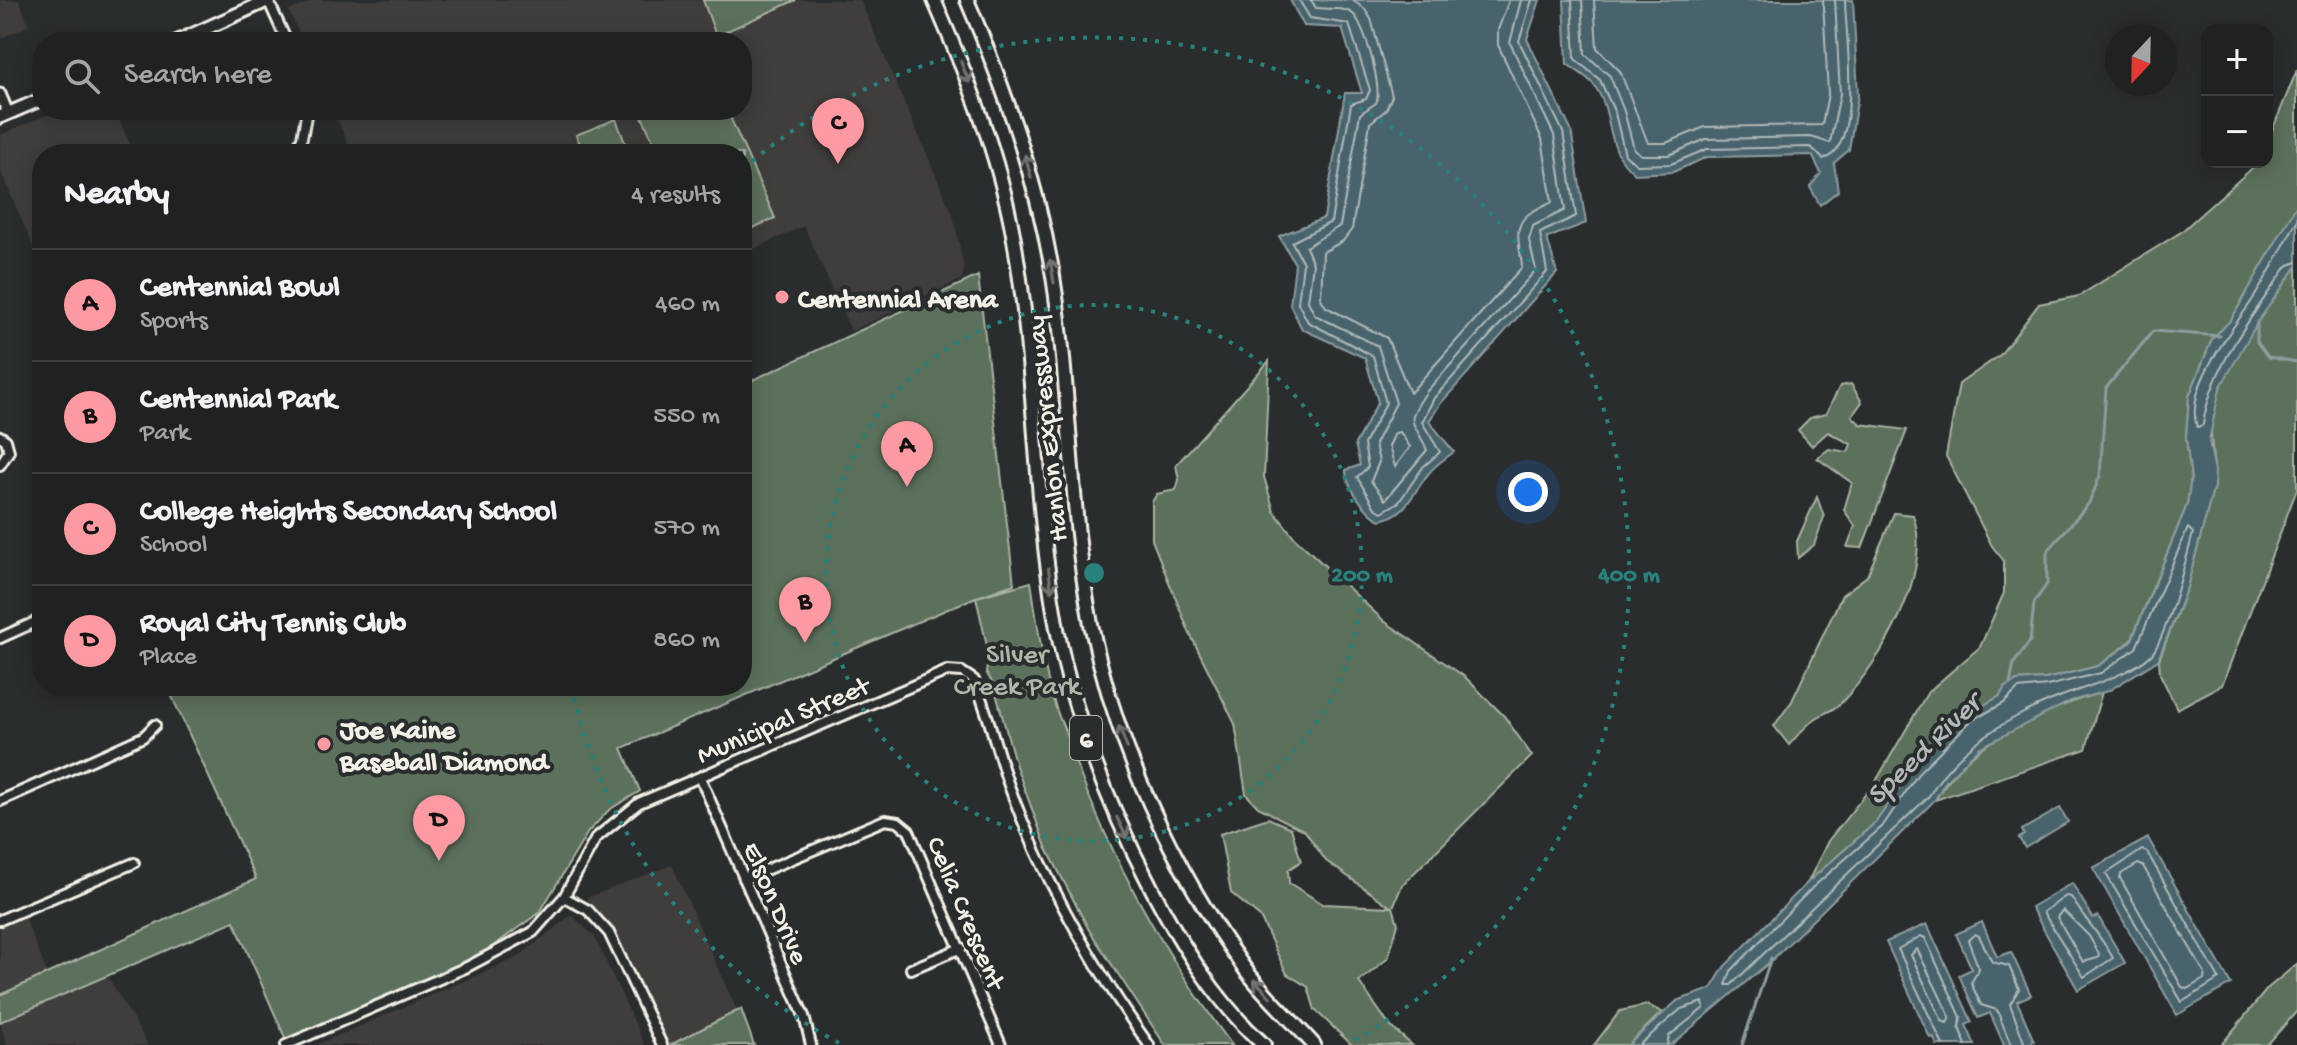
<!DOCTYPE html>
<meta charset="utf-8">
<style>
:root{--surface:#202222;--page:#2d2f2f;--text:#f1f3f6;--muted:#a2a4a5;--line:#3d3f40;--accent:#ff9aa2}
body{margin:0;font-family:"Gochi Hand",sans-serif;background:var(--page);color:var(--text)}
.controls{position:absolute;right:24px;top:24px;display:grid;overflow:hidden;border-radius:16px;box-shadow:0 4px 20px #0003}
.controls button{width:72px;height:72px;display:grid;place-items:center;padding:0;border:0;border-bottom:2px solid var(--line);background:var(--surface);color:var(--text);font:40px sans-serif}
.compass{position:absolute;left:2105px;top:24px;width:72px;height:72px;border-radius:50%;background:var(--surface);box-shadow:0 4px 20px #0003;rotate:202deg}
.you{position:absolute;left:1528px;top:492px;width:28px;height:28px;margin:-20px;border:6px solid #fff;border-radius:50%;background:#1a73e8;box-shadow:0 0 0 12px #1a73e833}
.badge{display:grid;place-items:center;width:52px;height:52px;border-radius:50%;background:var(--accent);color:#111;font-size:26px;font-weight:700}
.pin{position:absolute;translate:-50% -66px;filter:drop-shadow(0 2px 4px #0008)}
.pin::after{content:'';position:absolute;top:42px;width:28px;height:24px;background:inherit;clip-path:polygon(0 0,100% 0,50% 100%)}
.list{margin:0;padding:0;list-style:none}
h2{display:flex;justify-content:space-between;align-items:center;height:104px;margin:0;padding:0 32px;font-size:34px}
h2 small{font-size:26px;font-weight:400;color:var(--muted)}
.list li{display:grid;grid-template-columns:52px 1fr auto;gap:24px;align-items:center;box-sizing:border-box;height:112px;padding:0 32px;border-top:2px solid var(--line)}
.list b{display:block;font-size:30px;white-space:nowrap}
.list p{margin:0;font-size:26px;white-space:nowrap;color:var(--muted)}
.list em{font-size:26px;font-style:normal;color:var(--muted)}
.icon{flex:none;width:44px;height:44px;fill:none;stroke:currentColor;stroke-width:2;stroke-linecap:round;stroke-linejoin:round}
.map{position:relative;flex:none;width:2297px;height:1045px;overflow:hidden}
.search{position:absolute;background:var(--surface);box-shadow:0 4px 20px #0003;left:32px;top:32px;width:720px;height:88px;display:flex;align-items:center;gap:20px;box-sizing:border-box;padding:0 28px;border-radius:32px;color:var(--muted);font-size:30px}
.panel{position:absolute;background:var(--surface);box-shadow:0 4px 20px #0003;left:32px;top:144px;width:720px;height:552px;border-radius:32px}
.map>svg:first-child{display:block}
.built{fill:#403d3c}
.green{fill:#5c715b;stroke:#a8b1a2;stroke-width:2}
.water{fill:#49646d;stroke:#8d9c9e;stroke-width:2}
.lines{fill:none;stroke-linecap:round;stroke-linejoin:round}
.shore{stroke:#b0b9b7;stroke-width:2}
.stream{stroke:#8d9c9e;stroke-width:3}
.minor-casing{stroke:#f4f1e8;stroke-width:14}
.tertiary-casing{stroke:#f4f1e8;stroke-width:15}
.secondary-casing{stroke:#f4f1e8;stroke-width:17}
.trunk-casing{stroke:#f4f1e8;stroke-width:18}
.minor{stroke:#2a2d2e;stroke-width:8}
.tertiary{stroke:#2a2d2e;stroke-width:9}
.secondary{stroke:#2a2d2e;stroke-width:11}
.trunk{stroke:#2a2d2e;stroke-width:12}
.oneway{stroke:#71726f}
.ring{fill:none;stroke:#26827a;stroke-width:4;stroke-dasharray:4 8}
.poi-dot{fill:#ff9aa2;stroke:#2a2d2e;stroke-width:3}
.labels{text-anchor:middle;stroke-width:8;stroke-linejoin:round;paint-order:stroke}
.shield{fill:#2a2d2e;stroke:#b7b6b0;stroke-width:2}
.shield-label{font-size:26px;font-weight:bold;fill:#f4f1e8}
.poi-label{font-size:28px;font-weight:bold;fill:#f4f1e8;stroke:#2a2d2e;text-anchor:start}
.street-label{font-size:28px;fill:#f4f1e8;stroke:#2a2d2e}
.park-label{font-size:28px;fill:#b0b7a9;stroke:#2a2d2e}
.water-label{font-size:30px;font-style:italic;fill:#b0b9b7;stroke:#2a2d2e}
.centre{fill:#26827a;stroke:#2a2d2e;stroke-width:4}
.ring-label{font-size:24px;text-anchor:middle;font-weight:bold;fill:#26827a;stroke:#2a2d2e;stroke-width:8;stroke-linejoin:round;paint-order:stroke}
</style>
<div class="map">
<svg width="2297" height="1045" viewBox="0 0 2297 1045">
<rect width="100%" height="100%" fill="#2a2d2e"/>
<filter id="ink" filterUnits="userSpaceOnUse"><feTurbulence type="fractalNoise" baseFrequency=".0125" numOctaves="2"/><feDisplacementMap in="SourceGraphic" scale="16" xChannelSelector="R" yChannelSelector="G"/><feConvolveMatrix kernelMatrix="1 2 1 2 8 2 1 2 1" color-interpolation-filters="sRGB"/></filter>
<g filter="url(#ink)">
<path class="built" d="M0,0H19L29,25L0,39Z
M315,0H860L953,215L964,268L962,279L851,331L804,226L742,254V154H353L333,110H742V42H303L289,11Z
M58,110H115L134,154H42V267L0,170V135Z
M672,865L737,1011L669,1044L615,929L586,898Z
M20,906L47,973L0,994V915Z
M571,915L594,936L645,1045H316L517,958Z
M108,977L148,1045H7L0,1022Z"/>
<path class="green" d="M703,0H796L716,36Z
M2297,70V205L2231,320L2212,339L2189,397L2186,437L2191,479L2187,505L2131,641L2098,666L2046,679L2017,681L2005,687L2000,696L1966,715L1914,766L1876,822L1808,882L1828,841L1876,781L1928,692L1980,647L2004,593V561L1992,546L1946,456L1959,384L2000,355L2039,304L2079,296L2181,232L2259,162H2267V143Z
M639,110H727L775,218L742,233V154H659Z
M616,119L627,148L612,154H584L576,135Z
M2297,266V489L2222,685L2177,709L2160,674L2159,660L2187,587L2214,486C2216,462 2208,441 2212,418C2219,366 2268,308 2297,266Z
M978,276L1014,584L977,597L1031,582C1039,632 1046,704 1074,747L1073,756C1112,861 1164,955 1232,1045H1165L1089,930L1046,847L1016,766L994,686L986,672L989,655L976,597L622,748L640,791L609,810L588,832L540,912L449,978L286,1040L234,921L0,1022V995L256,879L167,686H742V385Z
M1269,361L1264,477L1274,511L1295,538L1384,621L1465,677L1504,716L1532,756L1402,885L1393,907L1398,924L1388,958L1359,982L1390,1026L1412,1045H1352L1315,1010L1308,987L1287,974L1260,917L1231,893L1220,834L1268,818L1291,828L1301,861L1288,870L1289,883L1323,904L1391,907L1326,861L1305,831L1258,807L1246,794L1235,724L1190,634L1152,540V502L1157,494L1176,490L1179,480L1176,465Z
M1851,384L1862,402L1852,416L1860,424L1907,430L1862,548L1847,547L1855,526L1844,510L1852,483L1817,458L1829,449L1848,452L1851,444L1828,432L1812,446L1798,430L1810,418L1826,414L1840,386Z
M1817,497L1824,517L1814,545L1798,558L1797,541Z
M1894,513L1913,515C1933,573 1882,661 1841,703C1834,710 1824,713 1815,719C1805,726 1797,736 1789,745L1774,726L1792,701L1842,595L1867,576Z
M2102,692L2086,749L1935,800C1968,741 2040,711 2102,692Z
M2297,964V1011L2267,1045H2221L2268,988Z
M1647,1005L1662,1012L1628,1045H1594L1620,1011Z
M741,1009L754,1045H670Z"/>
<path class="water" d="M1290,0H1540L1527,39L1571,130L1586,223L1547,238L1557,273L1441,403L1429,421L1454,452C1446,458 1435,465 1429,473C1413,492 1408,514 1381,520C1367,515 1345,484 1346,470L1360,465L1355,444L1378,402L1365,358L1302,329L1290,305L1295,264L1279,236L1324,218L1345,93H1362L1342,28L1304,26Z
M1564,0H1853L1858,95L1849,150L1834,163L1838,191L1820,205L1810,187L1821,173L1812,155L1707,157L1673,172L1635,174C1602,147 1616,113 1593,84C1587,76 1575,70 1567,64Z
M2297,205V266L2257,323L2220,388L2209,441L2215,471L2214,486L2187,587L2158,660L2108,691L2071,701L1979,748L1945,782L1935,800L1771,961L1671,1045H1628L1677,1001L1711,989L1724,967L1808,882L1876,822L1914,766L1966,715L2000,696L2005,687L2017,681L2046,679L2098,666L2131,642L2187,505L2191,479L2186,437L2189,397L2212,339L2231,320Z
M2060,808L2068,822L2025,848L2019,838L2024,835L2022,830Z
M2148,838L2231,984L2177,1015L2093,868Z
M2072,883L2093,918L2098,916L2125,963L2078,990L2031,907Z
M1982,922L1997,957L2011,952L2031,995L2017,1001L2034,1041L2025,1045H2004L1990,1013L1978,1018L1959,975L1972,969L1956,934Z
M1927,924L1972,1022L1966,1025L1975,1045H1937L1933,1037L1930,1038L1886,942Z"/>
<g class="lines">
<path class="shore" d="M1299,0L1310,18L1349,24L1370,90L1366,99L1351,104L1331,222L1292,242L1303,263L1298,303L1308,322L1373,356L1386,403L1364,444L1368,467L1357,477L1375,508L1382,512L1399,502L1423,467L1440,452L1422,422L1434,398L1547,272L1540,233L1576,216L1563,132L1519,41L1532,0
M1311,0L1316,8C1327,9 1344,7 1353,14C1365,24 1383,90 1376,103L1360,114L1340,226L1306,247L1313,264L1308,301L1315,315L1378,346L1396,403L1375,444L1379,462L1371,481L1385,500L1427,450C1413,417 1403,426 1427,391L1536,270L1529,240L1533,226L1565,210L1554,135L1510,43L1521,0
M1352,0L1364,8L1371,19L1392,96L1386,110L1370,123L1352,229L1343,241L1323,252L1321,299L1326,307L1387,338L1410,393L1522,267C1521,246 1509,225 1533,211C1540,207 1546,206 1552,202L1542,139L1498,45V30L1509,0
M1572,0L1575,59L1600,80L1615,113L1625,155L1637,165L1671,164L1707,149L1811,147L1823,159C1864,149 1845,33 1845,0
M1582,0L1585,54L1610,76L1624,111L1634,149L1641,155H1669L1706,139L1811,137L1830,143L1840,94L1835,0
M1594,0L1597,48L1620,71L1648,143H1666L1705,127L1822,125L1828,94L1823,0
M2297,221C2284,244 2272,268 2258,291C2237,326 2183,384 2197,427L2203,425C2211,366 2254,314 2287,266L2297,262
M1400,432L1410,447L1395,467L1389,446L1395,433Z
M2188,528L2193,533C2187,556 2166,640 2151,655C2134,672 2093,685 2070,693C2015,713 1958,745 1929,796L1731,985H1726L1731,971L1813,887L1882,827L1920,771L1971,721L2004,703L2018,689L2047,686L2101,673L2136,648Z
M2142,850L2147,852L2219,979L2182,1002L2106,874Z
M2138,864L2143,866L2205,974L2204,979L2187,989L2182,987L2120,878L2121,874Z
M2066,896L2071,897C2085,920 2100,934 2113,958L2084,977L2043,912Z
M2063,910L2089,936L2099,954L2098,958L2083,962L2057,917Z
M1917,949L1950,1017L1947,1023L1942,1021L1911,955Z
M1639,1045L1681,1009L1703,1002L1704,1008L1669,1036L1667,1045
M1943,1045L1898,949L1921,936L1925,938L1961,1017L1959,1028L1966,1045
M2011,1045L1997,1010L1981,1005L1971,983L1979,969L1968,940L1975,934L1979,936L1992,962L2009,966L2019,989L2010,1004L2025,1045"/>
<path class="stream" d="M2257,322V342L2268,357L2297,362
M2010,684L2014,663L2030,641L2034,603L2047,584V552L2089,503L2100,476L2106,388L2153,331L2220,336
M1742,1045L1771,958"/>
<defs>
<path id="minor" d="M268,0L287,42
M294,154L302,138L307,110
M0,436L6,440L9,451L0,465
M0,638L42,619
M700,777L804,1016L811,1045
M0,801L143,737L155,725
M744,879L885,820L898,822L909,831L1001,1045
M564,897L588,910L609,933L662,1045
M0,920L134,863
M911,969L961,948
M286,1045L467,967L533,932L564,897L596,838L639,803L947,671L962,672L974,680C990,716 997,755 1011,791C1045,883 1092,965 1149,1045"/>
<path id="tertiary" d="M0,94L8,113"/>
<path id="secondary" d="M176,42L269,0
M0,117L42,99"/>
<path id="trunk" d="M934,0C967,76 998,152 1013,234C1036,363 1033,495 1056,623C1073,717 1108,805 1152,889C1182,946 1216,1002 1264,1045
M967,0C1005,89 1037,180 1053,276C1071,391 1069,509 1091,624C1116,747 1173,868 1245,969C1265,996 1292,1020 1314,1045"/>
</defs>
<use href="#minor" class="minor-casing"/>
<use href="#tertiary" class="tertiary-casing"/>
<use href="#secondary" class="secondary-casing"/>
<use href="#trunk" class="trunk-casing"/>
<use href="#minor" class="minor"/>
<use href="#tertiary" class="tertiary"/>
<use href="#secondary" class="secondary"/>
<use href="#trunk" class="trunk"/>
</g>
<defs><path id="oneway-shaft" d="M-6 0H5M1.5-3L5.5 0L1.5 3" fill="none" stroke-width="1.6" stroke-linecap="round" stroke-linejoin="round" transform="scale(2)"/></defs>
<g class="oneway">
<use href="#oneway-shaft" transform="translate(965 72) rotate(68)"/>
<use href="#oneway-shaft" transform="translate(1028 166) rotate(-105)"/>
<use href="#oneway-shaft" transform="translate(1052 271) rotate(-100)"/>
<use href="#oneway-shaft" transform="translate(1050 580) rotate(83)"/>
<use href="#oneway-shaft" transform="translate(1123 737) rotate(-111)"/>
<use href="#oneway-shaft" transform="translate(1122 828) rotate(64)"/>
<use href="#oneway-shaft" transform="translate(1262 988) rotate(-133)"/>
</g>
</g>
<g class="ring">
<circle cx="1094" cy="573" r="268"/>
<path d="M839 1043A535 535 0 0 1 572 689M743 169A535 535 0 1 1 1349 1043"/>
</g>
<g class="poi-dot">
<circle cx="782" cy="297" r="8"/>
<circle cx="324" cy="744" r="8"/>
</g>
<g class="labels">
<rect class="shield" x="1070" y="716" width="32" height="44" rx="6"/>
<g class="shield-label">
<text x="1086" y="747">6</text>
</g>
<g class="poi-label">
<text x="798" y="307">Centennial Arena</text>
<text x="340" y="738">Joe Kaine<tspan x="340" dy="32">Baseball Diamond</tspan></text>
</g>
<g class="street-label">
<text transform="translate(1045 429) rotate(-96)" y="10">Hanlon Expressway</text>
<text transform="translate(782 718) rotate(-23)" y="10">Municipal Street</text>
<text transform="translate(778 902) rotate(67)" y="10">Elson Drive</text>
<text transform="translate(968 912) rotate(67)" y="10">Celia Crescent</text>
</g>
<g class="park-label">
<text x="1017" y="662">Silver<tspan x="1017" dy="32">Creek Park</tspan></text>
</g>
<g class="water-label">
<text transform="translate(1922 748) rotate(-44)" y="10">Speed River</text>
</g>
</g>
<circle cx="1094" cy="573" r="12" class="centre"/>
<g class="ring-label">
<text x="1362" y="581">200 m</text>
<text x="1629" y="581">400 m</text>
</g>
</svg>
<div class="controls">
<button>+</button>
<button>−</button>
</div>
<svg class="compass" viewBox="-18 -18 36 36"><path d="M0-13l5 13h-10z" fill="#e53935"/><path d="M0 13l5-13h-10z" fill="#a2a4a5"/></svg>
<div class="you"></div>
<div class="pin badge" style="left:907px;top:487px">A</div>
<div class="pin badge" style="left:805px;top:643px">B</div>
<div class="pin badge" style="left:838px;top:164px">C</div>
<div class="pin badge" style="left:439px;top:861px">D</div>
<div class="search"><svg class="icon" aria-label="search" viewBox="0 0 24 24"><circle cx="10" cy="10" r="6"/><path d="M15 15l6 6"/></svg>Search here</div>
<section class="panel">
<h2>Nearby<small>4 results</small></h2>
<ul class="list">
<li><span class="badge">A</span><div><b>Centennial Bowl</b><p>Sports</p></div><em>460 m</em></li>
<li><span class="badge">B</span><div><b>Centennial Park</b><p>Park</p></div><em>550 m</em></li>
<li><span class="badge">C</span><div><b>College Heights Secondary School</b><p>School</p></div><em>570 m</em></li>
<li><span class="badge">D</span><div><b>Royal City Tennis Club</b><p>Place</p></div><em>860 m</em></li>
</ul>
</section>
</div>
